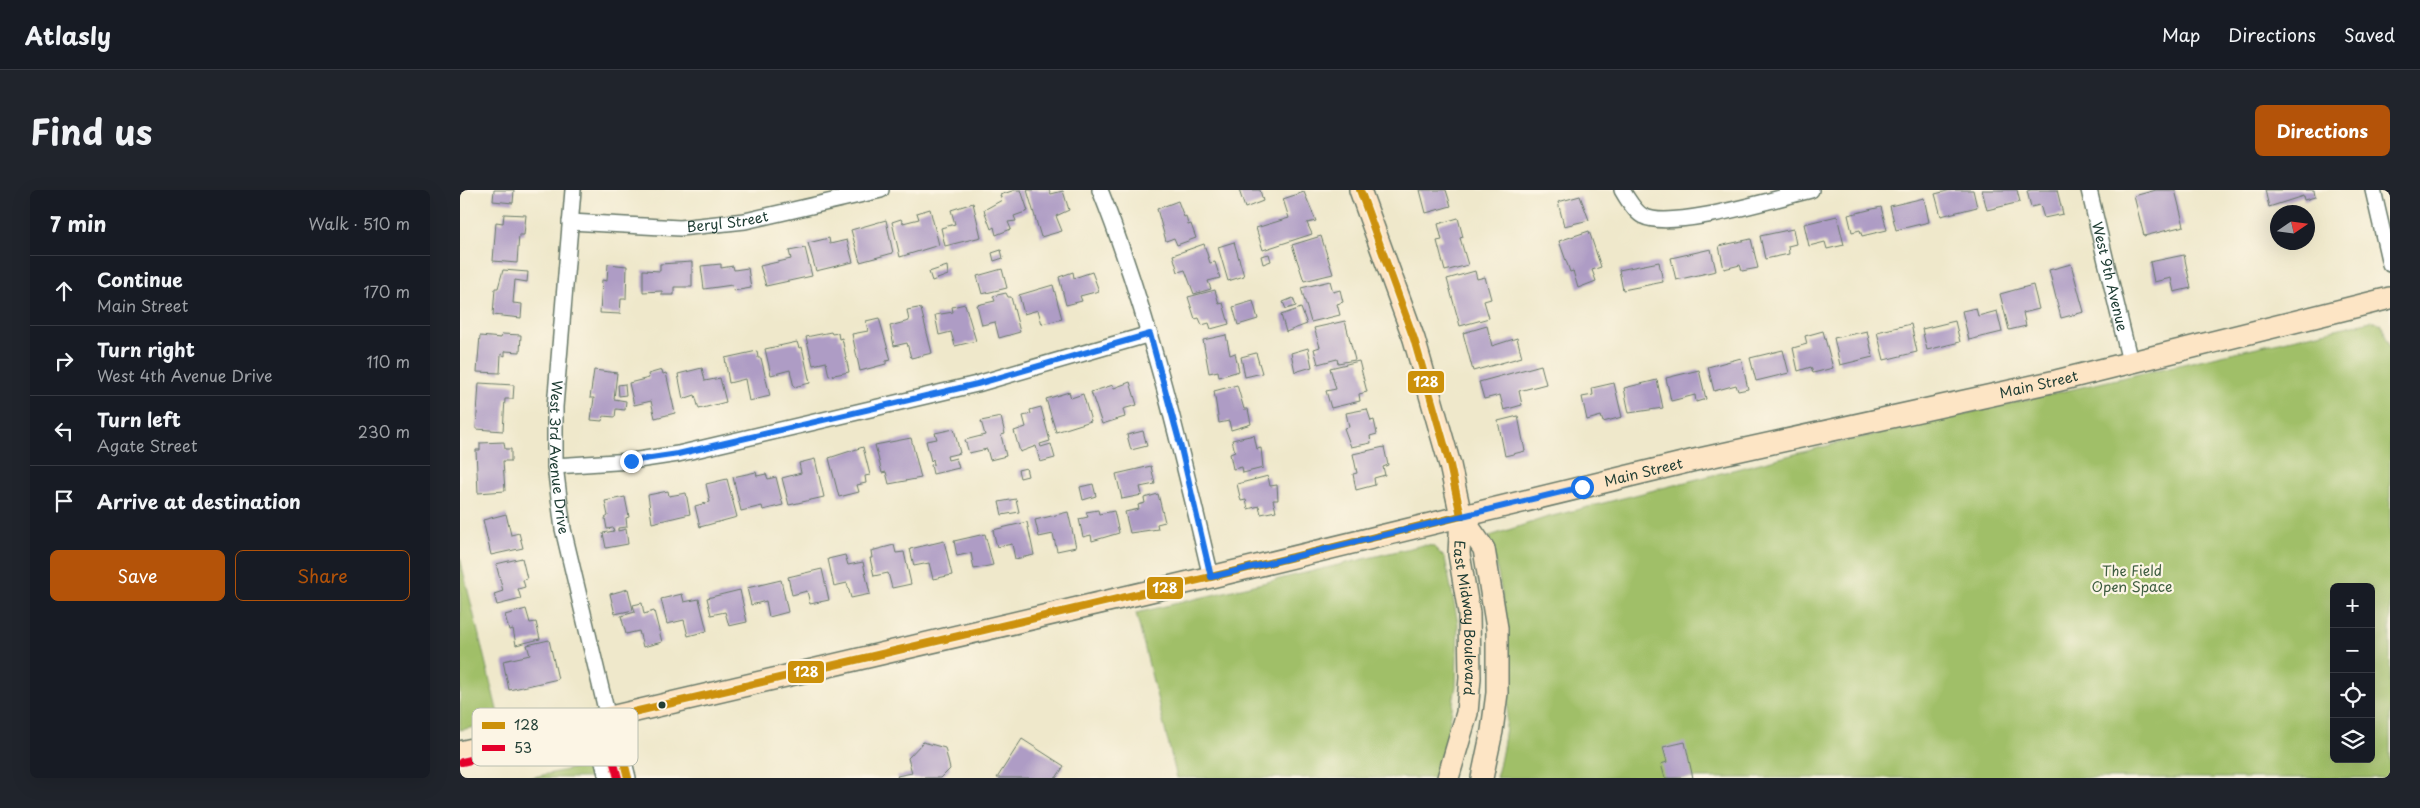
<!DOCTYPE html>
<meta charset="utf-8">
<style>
:root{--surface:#171b24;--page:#20242c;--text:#f1f3f6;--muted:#9ea1a6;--line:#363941;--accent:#b45309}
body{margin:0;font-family:"Playpen Sans",sans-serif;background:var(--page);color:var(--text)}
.controls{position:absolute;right:15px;bottom:15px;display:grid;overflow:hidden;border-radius:8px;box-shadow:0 5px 20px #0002}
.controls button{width:45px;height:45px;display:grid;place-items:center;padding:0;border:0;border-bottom:1px solid var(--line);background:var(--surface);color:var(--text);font:25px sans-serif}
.compass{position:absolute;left:1810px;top:15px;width:45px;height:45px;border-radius:50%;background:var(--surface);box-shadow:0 5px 20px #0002;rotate:77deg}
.stop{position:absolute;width:15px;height:15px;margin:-11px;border:4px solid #1a73e8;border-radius:50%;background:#fff}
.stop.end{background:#1a73e8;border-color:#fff;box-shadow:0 1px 5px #0008}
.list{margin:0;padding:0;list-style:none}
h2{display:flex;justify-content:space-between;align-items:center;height:65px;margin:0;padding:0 20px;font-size:21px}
h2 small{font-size:16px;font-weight:400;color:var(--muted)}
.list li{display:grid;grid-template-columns:32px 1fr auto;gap:15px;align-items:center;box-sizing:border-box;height:70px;padding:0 20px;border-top:1px solid var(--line)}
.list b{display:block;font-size:19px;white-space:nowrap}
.list p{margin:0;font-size:16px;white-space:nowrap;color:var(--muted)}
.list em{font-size:16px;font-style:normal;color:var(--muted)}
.actions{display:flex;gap:10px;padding:15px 20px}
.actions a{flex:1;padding:11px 0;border:1px solid var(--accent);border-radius:8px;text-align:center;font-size:18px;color:var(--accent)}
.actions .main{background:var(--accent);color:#fff}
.icon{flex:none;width:28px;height:28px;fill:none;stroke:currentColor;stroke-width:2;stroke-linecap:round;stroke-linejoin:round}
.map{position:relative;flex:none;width:1930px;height:588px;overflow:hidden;border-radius:8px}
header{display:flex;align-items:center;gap:30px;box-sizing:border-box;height:70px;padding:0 25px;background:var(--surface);border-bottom:1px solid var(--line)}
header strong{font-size:24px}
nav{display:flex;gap:28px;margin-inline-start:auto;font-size:18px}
.intro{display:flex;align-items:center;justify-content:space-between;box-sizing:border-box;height:120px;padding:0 30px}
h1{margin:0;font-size:35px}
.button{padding:12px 22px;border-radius:8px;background:var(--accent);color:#fff;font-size:18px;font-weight:700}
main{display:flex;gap:30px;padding:0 30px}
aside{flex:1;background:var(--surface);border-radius:8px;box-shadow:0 5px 20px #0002}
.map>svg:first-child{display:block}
.green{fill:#a0bf68;stroke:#607e4e;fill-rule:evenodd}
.building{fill:#ae9cc5}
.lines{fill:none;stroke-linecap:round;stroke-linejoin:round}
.street-casing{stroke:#687969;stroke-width:18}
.secondary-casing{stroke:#687969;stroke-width:24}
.street{stroke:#fff;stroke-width:15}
.secondary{stroke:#fde5c5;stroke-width:21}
.bus-1-casing{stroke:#fcf5e5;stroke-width:11}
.bus-2-casing{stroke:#fcf5e5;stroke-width:11}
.bus-1{stroke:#cc910a;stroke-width:8}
.bus-2{stroke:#e4002b;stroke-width:8}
.route{stroke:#1a73e8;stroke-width:6}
.bus-dot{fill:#1f3d34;stroke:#fcf5e5;stroke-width:2}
.labels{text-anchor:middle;stroke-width:4.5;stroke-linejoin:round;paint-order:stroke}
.street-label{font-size:14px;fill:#1f3d34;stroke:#fcf5e5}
.park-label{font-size:14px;fill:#3f5e41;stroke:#fcf5e5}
.key{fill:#fcf5e5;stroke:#babeb0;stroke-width:1}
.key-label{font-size:14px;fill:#1f3d34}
.line-badge{stroke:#fcf5e5;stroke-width:2}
.badge-label{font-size:14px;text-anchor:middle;font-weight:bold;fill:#fff}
</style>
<header>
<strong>Atlasly</strong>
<nav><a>Map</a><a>Directions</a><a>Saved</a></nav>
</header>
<div class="intro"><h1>Find us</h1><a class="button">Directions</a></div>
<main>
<aside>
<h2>7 min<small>Walk · 510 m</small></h2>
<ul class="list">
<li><svg class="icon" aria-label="ahead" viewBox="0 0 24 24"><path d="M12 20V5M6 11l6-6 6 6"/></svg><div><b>Continue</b><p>Main Street</p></div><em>170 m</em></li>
<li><svg class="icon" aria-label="right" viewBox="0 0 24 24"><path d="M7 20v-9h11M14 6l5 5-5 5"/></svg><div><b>Turn right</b><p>West 4th Avenue Drive</p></div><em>110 m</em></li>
<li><svg class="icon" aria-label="left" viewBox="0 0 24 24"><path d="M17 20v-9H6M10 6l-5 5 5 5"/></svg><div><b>Turn left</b><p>Agate Street</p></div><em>230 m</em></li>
<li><svg class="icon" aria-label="arrive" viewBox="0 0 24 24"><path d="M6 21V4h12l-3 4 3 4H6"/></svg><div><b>Arrive at destination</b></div></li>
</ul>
<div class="actions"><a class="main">Save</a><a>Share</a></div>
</aside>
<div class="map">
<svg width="1930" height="588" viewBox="0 0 1930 588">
<rect width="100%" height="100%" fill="#fcf5e5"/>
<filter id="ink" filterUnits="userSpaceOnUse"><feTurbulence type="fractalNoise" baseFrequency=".02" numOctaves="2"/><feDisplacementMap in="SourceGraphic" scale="10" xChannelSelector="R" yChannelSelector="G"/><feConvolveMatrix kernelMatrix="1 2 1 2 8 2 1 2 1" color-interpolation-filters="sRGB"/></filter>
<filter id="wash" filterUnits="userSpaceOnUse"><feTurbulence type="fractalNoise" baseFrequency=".0096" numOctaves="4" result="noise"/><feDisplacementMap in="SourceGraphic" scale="20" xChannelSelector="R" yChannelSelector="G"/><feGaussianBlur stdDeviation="1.12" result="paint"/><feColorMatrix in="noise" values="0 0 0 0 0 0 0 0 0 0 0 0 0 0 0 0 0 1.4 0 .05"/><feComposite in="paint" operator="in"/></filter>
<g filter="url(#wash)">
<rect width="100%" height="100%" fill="#efe8cb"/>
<path class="green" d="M1911,131L1922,134L1930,160V588H1036C1050,539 1051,483 1046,432C1043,404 1036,375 1030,346L1085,328L1390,250ZM1874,397H1911V569H1874Z
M963,355L973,356L985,368L998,433L996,496L983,570L976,588H717L676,423Z
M0,368L40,532L0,540Z
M132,574L135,588H70Z"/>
<g id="blocks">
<path class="building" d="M34,0H54L53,13L33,11Z
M555,0H561L568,21L554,26L556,31L548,32L551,39L536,45L534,37L531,39L524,20L542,10L540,5Z
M567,0H589L591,4L603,1L609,20L596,26L602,41L581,47Z
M779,0H800L803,11L785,18Z
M960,0H986L991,16L966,23Z
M1491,0H1513L1517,17L1481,26L1475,4Z
M1522,0H1557L1560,12L1527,20Z
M1571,0H1597L1603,24L1584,28L1580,15L1571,17L1567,1Z
M1696,0H1715L1724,36L1684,46L1674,6Z
M1805,0H1854L1855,7L1844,10L1843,6L1809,17Z
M844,2L856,31L847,33L852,44L803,60L796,38L829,28L823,9Z
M1120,6L1129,30L1104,36L1098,12Z
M1464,8L1469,32L1436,40L1430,16Z
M718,11L724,27L726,26L728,35L731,34L736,48L717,55L714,48L706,51L697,19Z
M513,13L521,47L485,56L481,38L495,34L491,20Z
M1421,17L1427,40L1402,46L1400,40L1392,42L1388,25Z
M470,19L479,55L440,67L432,32L441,29L443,33L459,29L457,23Z
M44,24L66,25L64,45H59L57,73L33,71L36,32L43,33Z
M1377,26L1384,55L1367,59L1365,52L1349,56L1344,34Z
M998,28L1003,47L1000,48L1008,75L985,81L977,51L982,50L978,34Z
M426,30L433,63L400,72L391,40Z
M1333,39L1336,54L1328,56L1329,64L1305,69L1300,46Z
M1129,41L1141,77L1132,80L1136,91L1118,98L1113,81L1110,82L1099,51Z
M861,46L873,84L844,91L832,55Z
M369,48L370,54L387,50L393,72L356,81L348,53Z
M1291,49L1298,78L1282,81L1280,75L1264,79L1259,56Z
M774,52L784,86L768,91L758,57Z
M744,54L750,73L755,72L760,88L748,91L751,99L734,104L725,80L718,82L713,65Z
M345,58L352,86L306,96L300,76L331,69L329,61Z
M1251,59L1256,81L1216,90L1211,68Z
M541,60L543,68L534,71L532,63Z
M809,64L811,71L803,74L801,66Z
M1724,65L1731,98L1714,102L1711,88L1694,92L1690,72Z
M232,72V97H214V105H202V101L183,102V80L200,81V74Z
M1199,72L1203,92L1163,100L1159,80Z
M148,74L167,76L166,109H161L160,124L140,123L142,90L147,91Z
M261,74V78L273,76L274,80L288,78L291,98L273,101L272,95L244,99L241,76Z
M1611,74L1624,122L1601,128L1589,80Z
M487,76L488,85L472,91L469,82Z
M542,79L547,98L522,104L517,86Z
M43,80L68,82L67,92L55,90L53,113L62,114L61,128L33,125L35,98H38Z
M1015,81L1017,89L1025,87L1031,109L1024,111L1029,128L1000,136L987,89Z
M613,82L614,88L632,82L639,101L620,106L622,111L606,115L599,87Z
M870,91L873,102L880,100L883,112L877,114L880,125L851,132L841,98Z
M593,95L602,129L582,134L578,120L564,124L559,105Z
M1573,95L1579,119L1563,123L1566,136L1549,140L1540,104Z
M755,100L759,114L763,113L769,134L751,139L749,133L742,135L739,128L735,129L728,107Z
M546,103L548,107H551L560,142L539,148L535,132L522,135L517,115L535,111L533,106Z
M833,108L836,116L826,119L823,112Z
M793,111L798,129L778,135L773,117Z
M505,114L516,151L495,156L491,142L479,145L475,125L493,122L492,117Z
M458,118L461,119L472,163L451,168L447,153L434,156L430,136L449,131L447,120Z
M841,118L847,134L826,142L821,125Z
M1516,118L1518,126L1537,121L1542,142L1509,150L1502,121Z
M419,128L431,170L426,171V174L400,181L392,144L408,141L406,131Z
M885,131L895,170L878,173L877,169L858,174L854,159L860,157L854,138Z
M1495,131L1500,152L1467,160L1462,139Z
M1451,134L1457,162L1424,170L1417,142Z
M1027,136L1032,156L1057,148L1062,167L1013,181L1003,143Z
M1363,141L1373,178L1353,183L1351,177L1338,181L1333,158L1347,154L1345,146Z
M1407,141L1413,167L1380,175L1374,148Z
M371,142L372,144L378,143L379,149L382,148L389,182L369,186L366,172L353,175L346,147Z
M42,144L61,145L60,162L45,161V166L41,164L40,183L17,182L20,146L41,148Z
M766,145L770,165L775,163L779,181L759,187L758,181L749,183L743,150Z
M337,152L339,158L342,157L350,193L334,197L330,180L311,185L305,159Z
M848,158L852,177L835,182L831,163Z
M1323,160L1329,183L1296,191L1290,168Z
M297,161L298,168H301L310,206L289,211L285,189L269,193L265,168Z
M796,163L802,183L785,187L781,167Z
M1281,168L1288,199L1278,201L1276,195L1254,201L1248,177Z
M899,171L907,202L899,204L900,211L871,218L866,201L876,199L870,178Z
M1081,175L1086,194L1059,201L1062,215L1044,220L1040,205L1024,209L1019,192Z
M242,178L245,191L260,188L266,212L239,219L235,205L223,209L218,184Z
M134,180L157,183L154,209L166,211L165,220L156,219L155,227L143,226L142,231L131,230L134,208H130Z
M202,180L203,184L206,183L215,223L195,228L191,211L174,215L169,193L189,188L188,184Z
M1239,180L1246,209L1236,212L1235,205L1211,211L1206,188Z
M1197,190L1203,218L1169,223L1164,198Z
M670,192L677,215L663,219L665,227L642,234L631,202L653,195L654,198Z
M19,193L54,195L53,209H45L43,241L16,239Z
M1154,193L1162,227L1143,232L1141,226L1127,230L1122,207L1133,205L1132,198Z
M165,194L166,205L159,206L158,195Z
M777,195L784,219H788L791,234L771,240L769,231L759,233L754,201Z
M609,202L611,208L623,204L631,231L596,242L586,209Z
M581,217L590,251L580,254L581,257L591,254L595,268L580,272L576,256L560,262L554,241L566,237L563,226L571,224L570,220Z
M907,219L911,231L914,230L917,244L910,246L911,253L891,257L884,238L889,237L886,223Z
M1058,226L1065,261L1045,266L1038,231Z
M541,227L545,244L541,245L546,266L530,270L527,259L509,263L505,250L525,245L521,231Z
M494,239L500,263L487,266L488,270L496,268L499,278L473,284L471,275L474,274L473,269L471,271L466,251L477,249L475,243Z
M683,241L687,256L671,260L667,245Z
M794,245L797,259L801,258L803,278L783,283L782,277L773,279L770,264L775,262L772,250Z
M451,248L461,288L429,294L426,282L422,283L415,255Z
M44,252L45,259H51V271H43L45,301L18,303L16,260H20V253Z
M403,257L410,285L405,286L406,293L397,295L399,302L379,307L369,268Z
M924,257L928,275L923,277L925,285L914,288L915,295L896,300L893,284L897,283L893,264Z
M355,269L364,307L329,315L322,288L341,283L339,273Z
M691,276L695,294L680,297L682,305L662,309L656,284Z
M566,278L568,286L560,288L558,280Z
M296,282L297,286L306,284L308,289L316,287L323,315L303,320L302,316L281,321L273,287Z
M808,286L810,296L817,295L818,310H813L816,321L801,324L799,316L788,319L786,310L781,311L777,294Z
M267,289L277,327L240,337L235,316L250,312L246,294Z
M633,294L636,306L623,310L620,297Z
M208,301L209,306L226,303L230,324L192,333L188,305Z
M698,304L705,332L697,334L698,339L670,343L665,322L679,319L678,315L685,313L684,308Z
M165,307L169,327L166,328L167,337L158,338V341L166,339L168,354L146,358L143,343L154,341L153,338L147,339L145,328L148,326L145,311Z
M556,309L559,322L542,325L539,312Z
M638,320L639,324L654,321L659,343L632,351L631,345L623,347L619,329L628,327L626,322Z
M608,322L616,357L597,361L593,344L579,347L575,330Z
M46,324L51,345L59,343L63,358L31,365L23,330Z
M567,332L574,365L555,369L552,354L537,357L533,340Z
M525,344L533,375L514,379L511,363L497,366L494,351Z
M484,351L492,385L473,389L469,373L454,376L450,359Z
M434,355L436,363L444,362L451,394L432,398L428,383L414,386L410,368H412L411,361Z
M385,365L388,375L403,372L410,404L391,408L387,393L374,396L368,369Z
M62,368L67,389L63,390L65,397L58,399L61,409L37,415L34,404L43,401L36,374Z
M362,379L369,410L350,414L347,401L332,405L328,387Z
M321,390L328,422L309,427L306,411L291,415L287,398Z
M168,399L173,420L155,424L150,404Z
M280,400L287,432L269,436L265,422L251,425L247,408Z
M222,404L224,412L239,409L247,441L228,446L224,430L207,434L201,409Z
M182,413L184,424L194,421L202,452L183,457L179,441L166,444L161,426L175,422L173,415Z
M66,419L70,433L76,432L80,449L56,455L53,439L49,440L45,425Z
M89,450L98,489L49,500L43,471L70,465L67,455Z
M562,549L604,576L596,588H537Z
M463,552L485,558L490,579L481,588H438L437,586L452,583L448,568Z
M1225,552L1233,588H1205L1201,574L1207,572L1203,557Z"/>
</g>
</g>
<g filter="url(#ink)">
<use href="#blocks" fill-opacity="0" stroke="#687969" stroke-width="1"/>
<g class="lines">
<defs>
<g id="street">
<path id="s1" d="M113,0L95,217V276L103,339L148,528L160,556L168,588"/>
<path d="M640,0C690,126 720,256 751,387"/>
<path d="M1162,0C1166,7 1176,23 1183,26C1211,41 1317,8 1351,0"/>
<path id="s2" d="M1629,0L1670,172"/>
<path d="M1913,0L1930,74"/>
<path id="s3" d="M110,32L220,38L285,31L421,0"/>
<path d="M95,276L171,271L218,264L517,194L690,144"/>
<path d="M147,588L140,560L148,528"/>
</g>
<g id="secondary">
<path id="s4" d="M900,0L954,149L990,275L1001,326L999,364L1009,423L1010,488L1007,523L988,588"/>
<path d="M1001,326L1024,359L1037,438V503L1032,541L1022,588"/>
<path id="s5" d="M0,562L751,387L1235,270L1596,191L1930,108"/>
</g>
</defs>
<use href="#street" class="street-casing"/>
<use href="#secondary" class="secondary-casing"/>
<use href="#street" class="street"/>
<use href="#secondary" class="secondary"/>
<defs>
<path id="bus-1" d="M148,528L751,387L1001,326L990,275L954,149L900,0
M148,528L160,556L168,588"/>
<path id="bus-2" d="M139,532L150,559L158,588
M2,572L150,538"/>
</defs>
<use href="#bus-1" class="bus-1-casing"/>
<use href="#bus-2" class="bus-2-casing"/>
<use href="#bus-1" class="bus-1"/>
<use href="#bus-2" class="bus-2"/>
</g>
</g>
<g class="lines" filter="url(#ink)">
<path class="route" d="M171,271L218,264L517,194L690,144L721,258L751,387L1122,297"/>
</g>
<circle class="bus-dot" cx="202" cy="515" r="4.5"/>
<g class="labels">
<g class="street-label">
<text dy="5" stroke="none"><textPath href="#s3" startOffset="158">Beryl Street</textPath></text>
<text dy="5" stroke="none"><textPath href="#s2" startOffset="89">West 9th Avenue</textPath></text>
<text dy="5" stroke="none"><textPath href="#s5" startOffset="1621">Main Street</textPath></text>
<text dy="5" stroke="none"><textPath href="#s1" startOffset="268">West 3rd Avenue Drive</textPath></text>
<text dy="5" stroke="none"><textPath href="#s5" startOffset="1216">Main Street</textPath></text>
<text dy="5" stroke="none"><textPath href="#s4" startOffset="444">East Midway Boulevard</textPath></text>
</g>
<g class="park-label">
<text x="1672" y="386">The Field<tspan x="1672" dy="16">Open Space</tspan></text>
</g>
</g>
<rect x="12" y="518" width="166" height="58" rx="8" class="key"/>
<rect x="22" y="532" width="23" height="7" fill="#cc910a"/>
<rect x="22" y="555" width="23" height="6" fill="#e4002b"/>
<g class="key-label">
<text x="54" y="540">128</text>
<text x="54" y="563">53</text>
</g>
<g class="line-badge">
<rect x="947" y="180" width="38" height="24" rx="5" fill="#cc910a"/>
<rect x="686" y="386" width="38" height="24" rx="5" fill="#cc910a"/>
<rect x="327" y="470" width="38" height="24" rx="5" fill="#cc910a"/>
</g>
<g class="badge-label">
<text x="966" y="197">128</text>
<text x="705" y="403">128</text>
<text x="346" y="487">128</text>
</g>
</svg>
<div class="controls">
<button>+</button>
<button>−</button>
<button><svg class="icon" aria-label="locate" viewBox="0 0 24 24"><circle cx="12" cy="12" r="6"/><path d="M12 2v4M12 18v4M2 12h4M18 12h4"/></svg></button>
<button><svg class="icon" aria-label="layers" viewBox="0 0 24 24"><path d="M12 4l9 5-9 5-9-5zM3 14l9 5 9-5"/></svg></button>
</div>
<svg class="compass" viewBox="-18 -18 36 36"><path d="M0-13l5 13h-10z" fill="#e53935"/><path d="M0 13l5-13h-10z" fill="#9ea1a6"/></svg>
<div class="stop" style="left:1122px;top:297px"></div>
<div class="stop end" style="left:171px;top:271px"></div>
</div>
</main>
